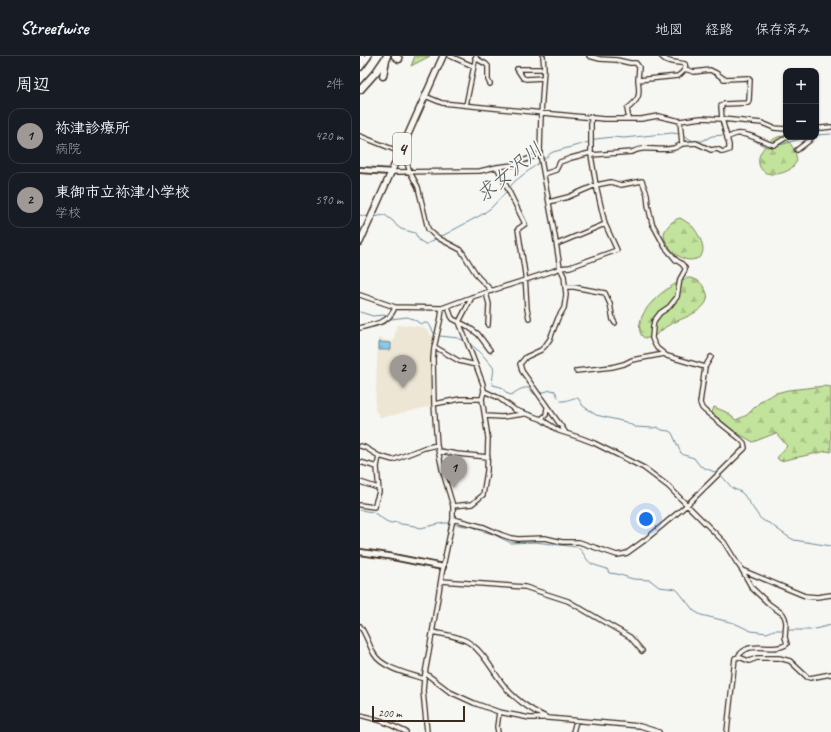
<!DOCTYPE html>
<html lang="ja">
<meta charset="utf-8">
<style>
:root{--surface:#171b24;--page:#20242c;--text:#f1f3f6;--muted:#9ea1a6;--line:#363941;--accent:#9f9995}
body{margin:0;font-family:Caveat,"Klee One",sans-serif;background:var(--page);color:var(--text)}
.controls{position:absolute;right:12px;top:12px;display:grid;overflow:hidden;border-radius:8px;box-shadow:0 1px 3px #0004}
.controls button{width:36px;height:36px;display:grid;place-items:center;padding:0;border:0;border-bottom:1px solid var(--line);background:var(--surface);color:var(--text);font:20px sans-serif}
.scale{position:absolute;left:12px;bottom:10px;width:93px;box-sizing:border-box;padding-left:4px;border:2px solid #3b2a1e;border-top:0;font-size:11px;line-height:14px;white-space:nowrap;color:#3b2a1e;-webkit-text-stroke:3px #f6f6f2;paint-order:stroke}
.you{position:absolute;left:286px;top:463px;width:14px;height:14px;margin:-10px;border:3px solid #fff;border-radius:50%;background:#1a73e8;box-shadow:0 0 0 6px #1a73e833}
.badge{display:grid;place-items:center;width:26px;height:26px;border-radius:50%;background:var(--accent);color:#111;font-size:13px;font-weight:700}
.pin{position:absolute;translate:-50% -33px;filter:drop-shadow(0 1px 2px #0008)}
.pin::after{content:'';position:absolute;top:21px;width:14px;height:12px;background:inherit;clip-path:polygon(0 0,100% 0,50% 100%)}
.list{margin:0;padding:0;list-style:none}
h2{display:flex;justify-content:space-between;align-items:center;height:52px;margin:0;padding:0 16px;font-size:17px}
h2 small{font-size:13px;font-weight:400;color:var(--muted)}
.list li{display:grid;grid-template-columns:26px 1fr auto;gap:12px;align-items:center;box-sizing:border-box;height:56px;margin:0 8px 8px;padding:0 8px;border:1px solid var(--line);border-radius:12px}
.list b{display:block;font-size:15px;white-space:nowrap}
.list p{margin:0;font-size:13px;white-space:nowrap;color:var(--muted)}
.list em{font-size:13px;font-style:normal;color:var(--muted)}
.map{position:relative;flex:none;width:471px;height:676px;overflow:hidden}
header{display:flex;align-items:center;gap:24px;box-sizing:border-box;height:56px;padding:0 20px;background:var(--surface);border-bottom:1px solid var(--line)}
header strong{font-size:19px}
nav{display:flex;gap:22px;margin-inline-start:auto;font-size:14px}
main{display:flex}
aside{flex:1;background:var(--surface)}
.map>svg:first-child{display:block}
.built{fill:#eee6d5}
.green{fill:url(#green-dots);stroke:#7e865d}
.forest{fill:url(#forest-firs);stroke:#7e865d}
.water{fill:url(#water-ripples);stroke:#6a8a98}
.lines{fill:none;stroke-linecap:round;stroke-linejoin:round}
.stream{stroke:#6a8a98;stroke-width:1}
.minor-casing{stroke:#3b2a1e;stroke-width:6}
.tertiary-casing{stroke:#3b2a1e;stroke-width:8}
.primary-casing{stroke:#3b2a1e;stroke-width:8}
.motorway-casing{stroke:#3b2a1e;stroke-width:9}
.minor{stroke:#f6f6f2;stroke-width:3.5}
.tertiary{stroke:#f6f6f2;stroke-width:4.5}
.primary{stroke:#f6f6f2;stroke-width:5.5}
.motorway{stroke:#f6f6f2;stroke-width:6}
.labels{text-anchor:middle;stroke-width:3.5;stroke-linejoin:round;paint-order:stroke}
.shield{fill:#f6f6f2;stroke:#73675e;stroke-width:1}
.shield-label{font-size:18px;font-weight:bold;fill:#3b2a1e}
.water-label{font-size:20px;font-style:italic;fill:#525a5b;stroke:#f6f6f2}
</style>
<header>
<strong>Streetwise</strong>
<nav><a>地図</a><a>経路</a><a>保存済み</a></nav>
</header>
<main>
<aside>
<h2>周辺<small>2件</small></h2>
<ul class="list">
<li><span class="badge">1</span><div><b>祢津診療所</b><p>病院</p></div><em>420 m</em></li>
<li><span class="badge">2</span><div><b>東御市立祢津小学校</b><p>学校</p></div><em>590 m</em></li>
</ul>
</aside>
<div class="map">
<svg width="471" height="676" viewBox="0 0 471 676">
<defs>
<pattern id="green-dots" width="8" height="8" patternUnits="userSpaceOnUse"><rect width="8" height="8" fill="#c2e39c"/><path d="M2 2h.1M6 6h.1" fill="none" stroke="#a8c386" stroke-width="1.8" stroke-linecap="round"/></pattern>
<pattern id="forest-firs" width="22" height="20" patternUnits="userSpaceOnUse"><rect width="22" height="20" fill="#c2e39c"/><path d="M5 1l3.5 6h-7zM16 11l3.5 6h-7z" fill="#a8c386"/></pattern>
<pattern id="water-ripples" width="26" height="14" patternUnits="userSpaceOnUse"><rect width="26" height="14" fill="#89caea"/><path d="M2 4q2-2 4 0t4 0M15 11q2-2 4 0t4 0" fill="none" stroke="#71a4bd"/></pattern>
</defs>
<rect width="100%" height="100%" fill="#f6f6f2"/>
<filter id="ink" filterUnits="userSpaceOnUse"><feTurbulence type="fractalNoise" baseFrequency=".025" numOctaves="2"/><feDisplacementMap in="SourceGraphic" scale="8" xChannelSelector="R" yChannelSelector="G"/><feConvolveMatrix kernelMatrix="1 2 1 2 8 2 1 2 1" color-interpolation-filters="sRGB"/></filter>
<g filter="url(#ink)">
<path class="built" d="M37,269L57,270L65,272L74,282L72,285L70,292L71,297L70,314L72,350L21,362L15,354L18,282L33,286Z"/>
<path class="green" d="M55,0H70L51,10Z"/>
<path class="forest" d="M421,80C431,85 436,95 437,105C435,108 432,112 429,114C420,119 405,121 400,111C394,97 410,83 421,80Z
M320,162C325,165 329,167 333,171C341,181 352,203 330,204C319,204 305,190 304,179C304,175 307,171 310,168C313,165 316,163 320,162Z
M328,222C336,222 341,226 345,233C357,253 321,262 309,269C303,272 295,282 289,282C284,283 281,280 280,276C275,253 310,228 328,222Z
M465,330L471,331V396L467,395L420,405L417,402L427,390L416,377L393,386L374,375L352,357L354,351L366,356L376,364L387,359L402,344L416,337L428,334Z"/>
<path class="water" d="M19,286L31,287V294H19Z"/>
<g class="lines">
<path class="stream" d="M323,79L333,85H342L352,80L365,79
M456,79L471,78
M376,80L388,81L404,90L408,91L424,88L445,81
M232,85L236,83L253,81L264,82L312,77L320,78
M183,104C187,102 188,98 193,96L229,86
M149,132L155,125L180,106
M0,159L8,161
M13,161L25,159L33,165L37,170L41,173L55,177L59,184L65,188H67L77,182
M79,180L84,179L121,159L131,152L147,135
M0,256L13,260L24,259L26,260
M31,263L47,261L53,263L61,268L66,267L69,268L75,279
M80,280L98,282L104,285
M110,288L120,296L133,311C135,317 131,322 133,329L141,331L148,338L151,339C157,335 162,331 169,332L174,338H176
M180,337L191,334L195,335L198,341
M201,345C207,346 212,341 218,342L223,350L236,359L266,366L275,371L293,372L297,371L302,374L309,375L312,377L321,397L324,399L334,402L340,410L357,417
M361,419L372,432L381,436L384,439L400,462L404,465L409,467L427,480L434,484L471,490
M0,454L13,456L26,465L31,467L37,466L41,468L55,470L60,472L84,467H91
M94,468L105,470H111L122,475L133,478L151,487L175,486L217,491C224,495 225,504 232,508C236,510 242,511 247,513L249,517L257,518L273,523L290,524L299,531L316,533L319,536L334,555L341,559L374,567L391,575L407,577L414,574H423
M426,574H451L471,569"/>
<defs>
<path id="minor" d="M90,0L113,10
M183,0L184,13L181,58L180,98L195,180L200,212L204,220L206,239L204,252L198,262L190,283L185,290L181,294L166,301L160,308L162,315L206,377
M229,0L240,3L257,4L270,7H276L279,11L278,24
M115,2L126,8L128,10V24L130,28
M157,13L163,22L166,23L183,22
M157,13H184
M325,13L334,16L350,14L356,17L364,23L388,22
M65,40L82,47L244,63H281L298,60L320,65L341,62L362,63L402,67L414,72L426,73
M106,49L116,0
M267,63L268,58L267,53C280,43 280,39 278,24L318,20C322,17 327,13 325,8C316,6 307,7 301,0
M456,72H462L471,71
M0,80L40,96
M367,82C370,80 373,79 376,78C388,76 402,86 414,89L427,81
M322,88L336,87L351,94L357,93L363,96L369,94V89L362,63L361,50L364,48L388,47L389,44L390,24
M42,93L50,116L58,131L68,173L73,178L80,183L101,194L118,221L132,235
M437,94L450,84V81
M137,111L165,168L158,173L165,218L167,253L169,262
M32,116L120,115L137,111L153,109L180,98
M184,118L196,114L200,106L211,102L230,97L231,99L272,96C285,89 300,96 314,92C317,91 320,89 322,88L320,65
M189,146L208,141L236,129L251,126L261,129L282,125L287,138L288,149L292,167L305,191L316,204L322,208L325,212V214L320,223L317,241L309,251L300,257L294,265L293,271L292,282L294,287L297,292L307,300L345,311
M197,188L245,168
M205,231H214L245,237L250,248L253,264L255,267
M126,237L129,248L128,269
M0,239L35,251L82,252L112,241L193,215L200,212L210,211L257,194L245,168L236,129L231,99V61
M88,250L91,260L93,263L107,270L118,278L130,294
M0,272C15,267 29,268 35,251
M75,291L99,305L116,309
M216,315L252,311L264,308L272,304L304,298
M124,335L139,342L155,354L181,363L199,375L221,382L234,387L284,412L308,430L364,486L377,507L382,514L392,532L409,548L423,558L425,562L426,567L425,581L427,588C416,596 398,588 387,593C384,594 381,597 379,599V601L375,602L367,676
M74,348L100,343H122
M125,360L142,361L164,358
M181,363L186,359L187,352
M0,390L4,391L19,400L33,404L64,392L77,389
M79,395L97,398L128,401
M0,406L17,411
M0,426L18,432
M0,449L14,451L19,436L17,411L19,400
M93,450L112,448L123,439L127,415L128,382L122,343L124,335L123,328L112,299L99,266L112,241
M93,463L124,471L142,479L151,482L158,483L185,482L202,486H219L257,499L263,498L267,497L285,484L327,449L385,392L384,387L380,383L345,355L342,352L340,347L345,311L351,301
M382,514L445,540L457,541L471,539
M81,525L165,531L208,545L270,581L282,595
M0,570C6,578 9,589 14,598C22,612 49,618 64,623
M73,576C85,579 101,580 111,588C124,597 132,614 142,627C152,641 170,654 186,661
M379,601L389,605L397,602H419L430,605L447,621L450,622L471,618
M65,617L90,636L114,647L139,656L170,662H188L280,670L299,676
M0,659L22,665L46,676
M67,676L63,635L64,623L70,590L83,511L93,463V450L82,413L77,389L74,348L73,303L74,292L81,261L82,252
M138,676L137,671L139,656
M213,676L216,665"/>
<path id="tertiary" d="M0,114L32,116
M0,496L28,500L83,511"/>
<path id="primary" d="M0,186L83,0"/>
<path id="motorway" d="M35,0L39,3
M0,2L1,0
M0,11L8,0
M23,20L26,4
M0,34L16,16L27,0"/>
</defs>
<use href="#minor" class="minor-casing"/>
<use href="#tertiary" class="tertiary-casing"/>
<use href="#primary" class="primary-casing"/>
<use href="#motorway" class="motorway-casing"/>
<use href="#minor" class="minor"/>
<use href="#tertiary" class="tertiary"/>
<use href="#primary" class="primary"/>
<use href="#motorway" class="motorway"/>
</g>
</g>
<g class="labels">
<rect class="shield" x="33" y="77" width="18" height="32" rx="3"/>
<g class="shield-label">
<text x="42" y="99">4</text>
</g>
<g class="water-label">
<text transform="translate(149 116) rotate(-40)" y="7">求女沢川</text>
</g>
</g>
</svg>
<div class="controls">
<button>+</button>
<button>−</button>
</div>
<div class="scale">200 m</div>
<div class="you"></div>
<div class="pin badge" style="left:94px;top:432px">1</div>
<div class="pin badge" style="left:43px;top:332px">2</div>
</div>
</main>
